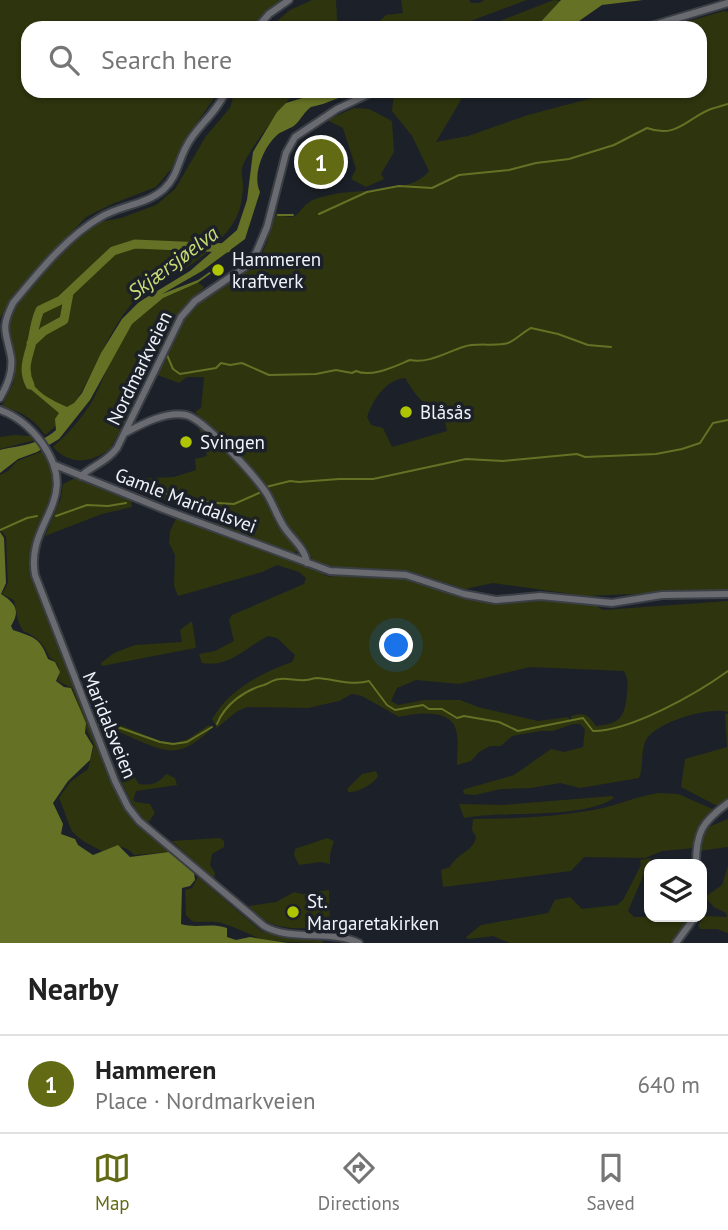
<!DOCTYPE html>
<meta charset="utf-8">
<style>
:root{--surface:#fff;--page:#f6f6f6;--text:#222;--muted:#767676;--line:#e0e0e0;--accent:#626b14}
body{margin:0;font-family:"PT Sans",sans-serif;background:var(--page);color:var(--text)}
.controls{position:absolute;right:21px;bottom:21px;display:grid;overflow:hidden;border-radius:14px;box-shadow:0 2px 5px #0004}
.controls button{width:63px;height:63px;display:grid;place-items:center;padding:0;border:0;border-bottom:2px solid var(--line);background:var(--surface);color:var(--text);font:35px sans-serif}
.you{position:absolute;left:397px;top:646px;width:24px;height:24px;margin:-18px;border:5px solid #fff;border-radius:50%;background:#1a73e8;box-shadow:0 0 0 10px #1a73e833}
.badge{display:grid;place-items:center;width:46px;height:46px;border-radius:50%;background:var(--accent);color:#fff;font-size:23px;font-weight:700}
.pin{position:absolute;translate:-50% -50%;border:4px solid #fff;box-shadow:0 2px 7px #0006}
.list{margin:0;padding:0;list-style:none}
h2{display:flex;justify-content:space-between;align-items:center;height:91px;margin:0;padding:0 28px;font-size:30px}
h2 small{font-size:23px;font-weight:400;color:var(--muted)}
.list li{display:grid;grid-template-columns:46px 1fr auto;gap:21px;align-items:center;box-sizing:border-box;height:98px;padding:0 28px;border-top:2px solid var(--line)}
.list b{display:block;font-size:26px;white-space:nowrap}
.list p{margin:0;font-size:23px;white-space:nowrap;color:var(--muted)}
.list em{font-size:23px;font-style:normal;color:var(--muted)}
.icon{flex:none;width:38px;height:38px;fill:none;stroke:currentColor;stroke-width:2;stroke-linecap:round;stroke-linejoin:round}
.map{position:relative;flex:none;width:728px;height:943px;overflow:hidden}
.search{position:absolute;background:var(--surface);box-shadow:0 2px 5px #0004;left:21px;right:21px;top:21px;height:77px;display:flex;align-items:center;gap:18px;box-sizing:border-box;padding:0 24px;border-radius:21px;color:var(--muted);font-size:26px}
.sheet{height:189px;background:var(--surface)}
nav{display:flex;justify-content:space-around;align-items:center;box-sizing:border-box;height:98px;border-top:2px solid var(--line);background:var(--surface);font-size:19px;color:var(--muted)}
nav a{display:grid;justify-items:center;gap:4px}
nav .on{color:var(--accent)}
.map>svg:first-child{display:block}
.green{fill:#2e340e;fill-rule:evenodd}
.water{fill:#657124}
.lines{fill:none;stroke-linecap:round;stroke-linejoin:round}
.stream{stroke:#657124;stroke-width:2}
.river{stroke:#657124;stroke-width:9}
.minor-casing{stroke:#3a3f46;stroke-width:10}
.minor{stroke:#696b70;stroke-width:6}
.poi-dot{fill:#b0c502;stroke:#1c2129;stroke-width:2.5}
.labels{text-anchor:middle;stroke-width:7;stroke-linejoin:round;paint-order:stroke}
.poi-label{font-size:19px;fill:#f0f4fa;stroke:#1c2129;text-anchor:start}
.street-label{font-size:19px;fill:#f0f4fa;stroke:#1c2129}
.water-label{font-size:21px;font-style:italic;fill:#c9db73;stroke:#1c2129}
</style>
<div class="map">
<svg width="728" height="943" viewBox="0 0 728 943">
<rect width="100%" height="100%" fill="#1c2129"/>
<path class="green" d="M0,0H285L271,8L251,28H28V91H219L185,140L172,168L156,187L112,204L86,217L13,295L0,318Z
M312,0H336L337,20L339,24L372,28L386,15L403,13L401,0H469L471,3H480L484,0H527L452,28H269L290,10Z
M554,0L560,1L535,28H481Z
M724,11L728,12V590L586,596L493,583L465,589L409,571L336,569L316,563L284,526L270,498L223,440L195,412L201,408L204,377H187L179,383L155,374C165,353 174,330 189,312C208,289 242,283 259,259C267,247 271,227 276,213C302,224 295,209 313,200C319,197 328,196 334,194C360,189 412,194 429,171L412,136L392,111L394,93L459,91L461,100L436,142L468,136L528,115L596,97L605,91H700V28H665ZM405,378C416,395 421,406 442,408L447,431L392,447L383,428L371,425L367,417C373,400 385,380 405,378Z
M235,91H296C286,103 243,156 242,169C241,174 243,179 243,185C243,194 241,208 237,216C229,235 199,261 181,271C165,280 148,285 136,299C98,339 91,400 45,435C34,418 21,412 2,406L14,382L13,361L6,325L13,309L76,236L100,222L121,218L156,205L175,189L206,136L230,108Z
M354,108L369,109L392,121L394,152L381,174L384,179L366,187L351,179L356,169L343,128L327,120Z
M196,281L204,287C161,328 140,397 110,449C91,463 70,466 53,447C69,433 84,416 94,398C109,369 116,337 140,313C156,299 177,290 196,281Z
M198,425L204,428L249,475L298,550L293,553L219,525L201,514L113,480L174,477L196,470L195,459L207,456Z
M15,435L30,436L35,440L0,449V437Z
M46,450C64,499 44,499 34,541C30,559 33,578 38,596L120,799L133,819L171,852L134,855C124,843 115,847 102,851C92,846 79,840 72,831C69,826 63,806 59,798L70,782L88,769L94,745C84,728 80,706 72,688L58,681C60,670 60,663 50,658C43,643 38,637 23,631L18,621L14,600L2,594L8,583L6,537L0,529V475L8,471L17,461Z
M75,478L131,501L132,507L102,514L45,536L61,498L63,484Z
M177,517L323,571L324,575L331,577L336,571L406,575L488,599H546L591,603L603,610L728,601V712C709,706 656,722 646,740C640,752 644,766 639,778L580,788L560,783L531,788L501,789L475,795L464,794L463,791L465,789L514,775L551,749L564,752L583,747L585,729L580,724H573L553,731H541L512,736L501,746H490L479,752L471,761L457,765C457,754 459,740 456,730C451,708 415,713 399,717L362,696L352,694L339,701L308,708L247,707L236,712L217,728L212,719C230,689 259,674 292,662L295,655L277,638L268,636C246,647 230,668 202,663L199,654L215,651L234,641L229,620L232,615L304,584L306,578L299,572L277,565L262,572L178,596L174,586L175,555L169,543L170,531ZM530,667L624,671C628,679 628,684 627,693C625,717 620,724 596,726C588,714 584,712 571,716L572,722L568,717L538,721L478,707L460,700H424L398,705L391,701L397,688L416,680L459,684Z
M192,621L196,647L195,648L102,666L101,663L114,653L135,645L182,642L180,630Z
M725,713L728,714V803L721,808L681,787L685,759L727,747Z
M98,723H115L160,741L175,743L188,739L209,725L212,728C178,761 166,752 128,736C117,731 113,729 102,732Z
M116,769L125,775H133L139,784C151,786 159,783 166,774L175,778L177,785L136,791L133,800L136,802L150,804L155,813L148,823C132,808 125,790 116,769Z
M376,771L378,776C374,784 357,793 348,792V788L362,774Z
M658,793L678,794L717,811L701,824L695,848L662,851L645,858L584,857L571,871L443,887L441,870L450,867C457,853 474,851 476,837L472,830L473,819C513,819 553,817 594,810C615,806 635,797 658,793Z
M612,796L614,798C582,820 503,810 464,818L459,804L503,805Z
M728,819V847L699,851V842L706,828Z
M220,838L224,841V847L212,854L210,865L215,873L214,880L172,841Z
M327,838L334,841L330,854V864L320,862L299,865L294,855L295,849Z
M651,858L628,911L634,917H692L675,941L669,943H510L493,936L468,939L466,937L481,925L548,913L555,900L570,897L582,909L617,905L623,900L641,865L640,860Z
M728,866V933L717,929H700L698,925L704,916L727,917L726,913L714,907L705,897L722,885Z
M198,877L261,931L278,935L322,939L323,943C308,943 268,942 256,937C248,933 223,922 215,922C207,921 200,923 192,921L186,915L185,890L192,888Z
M329,890L330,928C300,928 269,933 249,906L276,902L294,892L302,894Z"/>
<path class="water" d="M561,0H643L602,5L569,28H535Z
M325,91H356L323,104L311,107C304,112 302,118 296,124C291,129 283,130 277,135C263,148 252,175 260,192L245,239L202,271L162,294L198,280L197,283L163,298L132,324L90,400L59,439L37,452L18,459L0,473V450C21,445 39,445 56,430L55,419L59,413L28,387L24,377L28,376C35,392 51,400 67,407L74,403L82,393L101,353L122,319L139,302L190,271L237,230L247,200L253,152L277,112L286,103Z
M0,532L4,538L6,583L1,594C15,603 21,610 11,626L13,630C33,637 40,637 48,659L55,662L60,672L56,681L64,687L71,688L86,723L85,733L93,746L90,760L68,781L53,803L63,824L61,834L75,839L78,845L93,855L118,845L130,857L169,852L194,873L195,880L190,886L182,888L181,924C198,929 209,922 227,928V937L236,940L250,937L288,943H0Z"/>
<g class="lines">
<path class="stream" d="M319,214L367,192L399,186L432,188L459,175L509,170L536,163L569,159L614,145L647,128C677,139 687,118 711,109C717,107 722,106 728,104
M278,215H293
M197,282L221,265
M167,355L173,369L180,374L216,368L221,363L230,365L242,363L269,375L316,374L336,370L352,373L356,371C372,378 395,366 410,360C428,364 447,352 463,347C476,342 496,347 508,343C516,340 523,332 531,328L558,334L588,345L611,347
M266,487L290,481L299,482L339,479H373L466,459L503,461L577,454L585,457L656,454L682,449L700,443L713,423L728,420
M149,492L176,495L184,501L234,504L259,493
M56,516L87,505L108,506L126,503
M0,530L27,518L37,516
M217,724C225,704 245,690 264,685C269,683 274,679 280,679C288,678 297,681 306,680C310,680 313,678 317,678C333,679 353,686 369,681L387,705L395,710L423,705L429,709H442L457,718L464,716L499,722L518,731L583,718L593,731C631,731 696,694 728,671
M95,725H112L160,742L173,744L187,742L212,727"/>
<path class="river" d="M31,343L44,331L64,320L69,293
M30,385C22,369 28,358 32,342C34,331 35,321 40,310L61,300L113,251L135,244L227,248"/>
<defs>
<path id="minor" d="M257,28L269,14L289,0
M644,28L728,3
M0,398C7,386 13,370 11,357C6,331 0,329 13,303C38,273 66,237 101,217C121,205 146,205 164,189C177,177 178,162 186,147C196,126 215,116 226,91
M0,410C17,416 31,428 42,443C83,501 25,521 35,575L115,781L128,807L139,821L264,926C292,942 329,929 359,943
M125,433C142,424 166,411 186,415C204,419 256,477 267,494C273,504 277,516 284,527C292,539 305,548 307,563
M55,465L163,509L330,571L406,575L464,594L496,600L540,596L612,603L662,595L728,594
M81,476C93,465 107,462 117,448L181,317L195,301L245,267L256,253L267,227L286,153L295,137L337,109L375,91
M696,864C696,832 702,822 728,803
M676,943L695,917"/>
</defs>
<use href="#minor" class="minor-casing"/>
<use href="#minor" class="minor"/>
</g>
<g class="poi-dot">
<circle cx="218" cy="270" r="7"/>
<circle cx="406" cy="412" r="7"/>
<circle cx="186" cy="442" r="7"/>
<circle cx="293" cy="912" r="7"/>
</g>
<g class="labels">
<g class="poi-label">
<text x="232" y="266">Hammeren<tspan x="232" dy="22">kraftverk</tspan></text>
<text x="420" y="419">Blåsås</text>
<text x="200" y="449">Svingen</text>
<text x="307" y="908">St.<tspan x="307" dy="22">Margaretakirken</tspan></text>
</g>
<g class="street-label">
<text transform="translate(139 368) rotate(-64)" y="7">Nordmarkveien</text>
<text transform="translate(186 500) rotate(21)" y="7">Gamle Maridalsvei</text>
<text transform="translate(110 725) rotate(68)" y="7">Maridalsveien</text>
</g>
<g class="water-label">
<text transform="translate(173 263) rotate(-37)" y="7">Skjærsjøelva</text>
</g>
</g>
</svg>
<div class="controls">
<button><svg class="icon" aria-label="layers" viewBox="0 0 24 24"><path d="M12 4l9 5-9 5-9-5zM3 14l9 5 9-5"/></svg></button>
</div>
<div class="you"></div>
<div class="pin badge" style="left:321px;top:162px">1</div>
<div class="search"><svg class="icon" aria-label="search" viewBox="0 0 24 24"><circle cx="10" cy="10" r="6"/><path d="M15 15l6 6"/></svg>Search here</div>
</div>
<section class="sheet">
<h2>Nearby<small></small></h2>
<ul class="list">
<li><span class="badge">1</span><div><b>Hammeren</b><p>Place · Nordmarkveien</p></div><em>640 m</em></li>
</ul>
</section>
<nav>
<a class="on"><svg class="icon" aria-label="map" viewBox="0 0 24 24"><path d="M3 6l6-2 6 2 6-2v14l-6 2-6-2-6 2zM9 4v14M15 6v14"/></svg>Map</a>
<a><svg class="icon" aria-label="directions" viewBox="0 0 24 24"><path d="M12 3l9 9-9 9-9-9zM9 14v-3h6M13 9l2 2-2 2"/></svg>Directions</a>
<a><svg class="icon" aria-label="saved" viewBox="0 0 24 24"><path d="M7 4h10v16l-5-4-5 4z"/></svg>Saved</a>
</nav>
